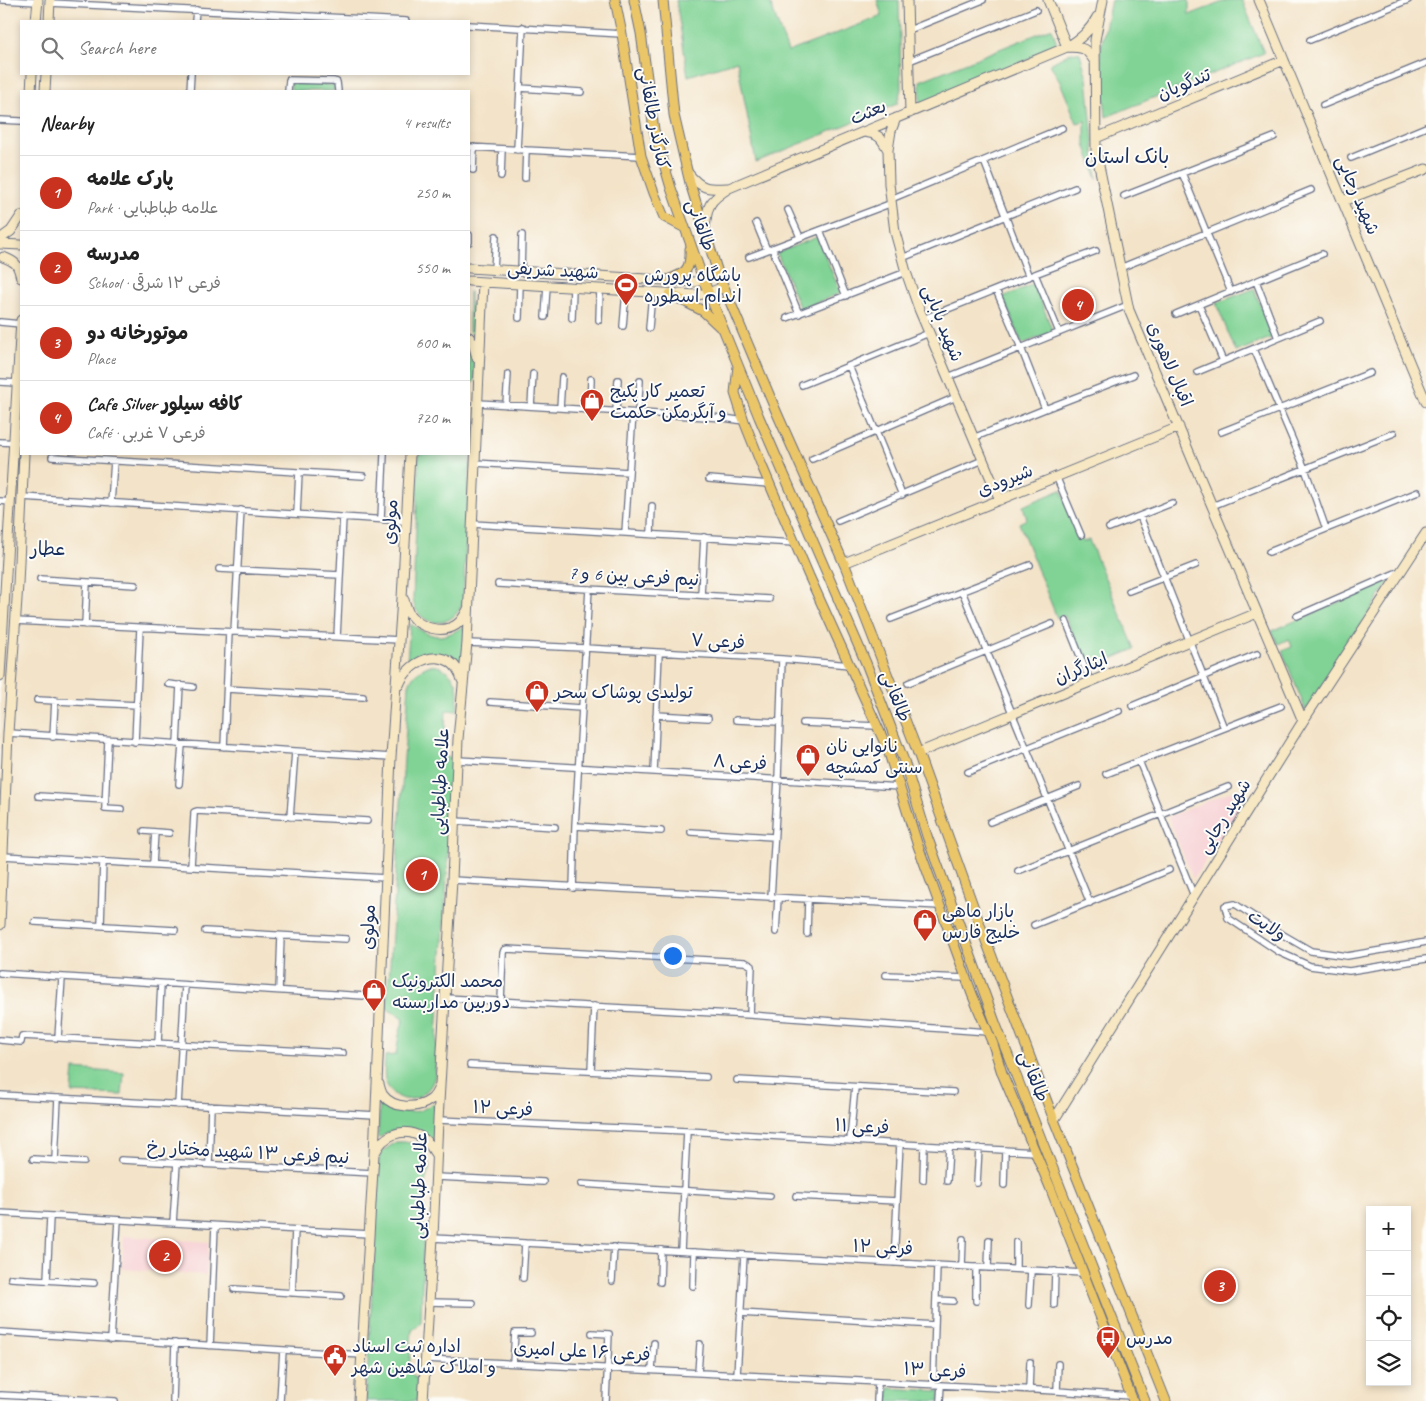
<!DOCTYPE html>
<meta charset="utf-8">
<style>
:root{--surface:#fff;--page:#f2f2f2;--text:#222;--muted:#767676;--line:#e0e0e0;--accent:#c8321e}
body{margin:0;font-family:Caveat,"Playpen Sans Arabic",sans-serif;background:var(--page);color:var(--text)}
.controls{position:absolute;right:15px;bottom:15px;display:grid;overflow:hidden;border-radius:0px;box-shadow:0 2px 8px #0003}
.controls button{width:45px;height:45px;display:grid;place-items:center;padding:0;border:0;border-bottom:1px solid var(--line);background:var(--surface);color:var(--text);font:25px sans-serif}
.you{position:absolute;left:672px;top:955px;width:18px;height:18px;margin:-12px;border:4px solid #fff;border-radius:50%;background:#1a73e8;box-shadow:0 0 0 8px #1a73e833}
.badge{display:grid;place-items:center;width:32px;height:32px;border-radius:50%;background:var(--accent);color:#fff;font-size:16px;font-weight:700}
.pin{position:absolute;translate:-50% -50%;border:2px solid #fff;box-shadow:0 1px 5px #0006}
.list{margin:0;padding:0;list-style:none}
h2{display:flex;justify-content:space-between;align-items:center;height:65px;margin:0;padding:0 20px;font-size:21px}
h2 small{font-size:16px;font-weight:400;color:var(--muted)}
.list li{display:grid;grid-template-columns:32px 1fr auto;gap:15px;align-items:center;box-sizing:border-box;height:75px;padding:0 20px;border-top:1px solid var(--line)}
.list b{display:block;font-size:19px;white-space:nowrap}
.list p{margin:0;font-size:16px;white-space:nowrap;color:var(--muted)}
.list em{font-size:16px;font-style:normal;color:var(--muted)}
.icon{flex:none;width:28px;height:28px;fill:none;stroke:currentColor;stroke-width:2;stroke-linecap:round;stroke-linejoin:round}
.map{position:relative;flex:none;width:1426px;height:1401px;overflow:hidden}
.search{position:absolute;background:var(--surface);box-shadow:0 2px 8px #0003;left:20px;top:20px;width:450px;height:55px;display:flex;align-items:center;gap:12px;box-sizing:border-box;padding:0 18px;border-radius:0px;color:var(--muted);font-size:19px}
.panel{position:absolute;background:var(--surface);box-shadow:0 2px 8px #0003;left:20px;top:90px;width:450px;height:365px;border-radius:0px}
.map>svg:first-child{display:block}
.built{fill:#f7cfd3}
.green{fill:#81d395;stroke:#4e817a}
.lines{fill:none;stroke-linecap:round;stroke-linejoin:round}
.street-casing{stroke:#676e83;stroke-width:8}
.secondary-casing{stroke:#676e83;stroke-width:11}
.primary-casing{stroke:#676e83;stroke-width:11}
.street{stroke:#fff;stroke-width:5.5}
.secondary{stroke:#f7e8c3;stroke-width:9}
.primary{stroke:#ebc669;stroke-width:9}
.labels{text-anchor:middle;stroke-width:4;stroke-linejoin:round;paint-order:stroke}
.street-label{font-size:18px;fill:#1b2f5e;stroke:#fdfcf7}
.poi-label{font-size:18px;fill:#1b2f5e;stroke:#fdfcf7;text-anchor:start}
.neighbourhood-label{font-size:19px;fill:#1b2f5e;stroke:#fdfcf7}
.quarter-label{font-size:20px;fill:#1b2f5e;stroke:#fdfcf7}
</style>
<div class="map">
<svg width="1426" height="1401" viewBox="0 0 1426 1401">
<rect width="100%" height="100%" fill="#fdfcf7"/>
<filter id="ink" filterUnits="userSpaceOnUse"><feTurbulence type="fractalNoise" baseFrequency=".02" numOctaves="2"/><feDisplacementMap in="SourceGraphic" scale="10" xChannelSelector="R" yChannelSelector="G"/><feConvolveMatrix kernelMatrix="1 2 1 2 8 2 1 2 1" color-interpolation-filters="sRGB"/></filter>
<filter id="wash" filterUnits="userSpaceOnUse"><feTurbulence type="fractalNoise" baseFrequency=".0096" numOctaves="4" result="noise"/><feDisplacementMap in="SourceGraphic" scale="20" xChannelSelector="R" yChannelSelector="G"/><feGaussianBlur stdDeviation="1.12" result="paint"/><feColorMatrix in="noise" values="0 0 0 0 0 0 0 0 0 0 0 0 0 0 0 0 0 1.4 0 .05"/><feComposite in="paint" operator="in"/></filter>
<g filter="url(#wash)">
<rect width="100%" height="100%" fill="#f3e3c8"/>
<path class="built" d="M1232,791L1240,810L1193,879L1168,817Z
M124,1236L209,1242L206,1275L122,1269Z"/>
<path class="green" d="M676,0H769L788,52L882,16L877,0H899L901,89L897,104L756,162L737,61L688,76Z
M1111,0H1189V15L1228,0H1242L1264,53L1106,117L1100,52Z
M1052,28L1058,47L920,105V81Z
M1072,52L1080,53L1087,78L1097,179L1085,144V121L1077,123L1060,82L1050,64Z
M291,83L334,85V91H291Z
M817,237L841,293L800,309L777,253Z
M1034,284L1053,332L1022,344L1003,297Z
M1254,289L1273,337L1236,352L1216,303Z
M469,292H470V304L479,305L477,340L469,331Z
M469,349L475,366V381L469,385Z
M469,434L471,435L463,601C455,630 418,629 413,600L419,454H469Z
M1061,490L1083,542L1089,540L1135,649L1089,669L1065,616L1057,618L1019,523L1027,519L1023,506Z
M1390,580L1306,711L1282,651L1292,647L1289,639L1278,644L1272,631Z
M410,624C423,631 434,640 449,634C455,632 459,628 465,627L462,665C458,663 456,660 452,658C443,653 432,652 423,655C417,657 413,661 407,661Z
M428,666C435,665 439,666 444,669C461,680 458,693 457,711L446,710L445,728L439,753L453,760C449,865 440,970 435,1076C428,1102 397,1109 386,1083C383,1075 385,1064 385,1056L396,1055L399,1035L404,1018L389,1010L387,1008L409,685C412,675 419,670 428,666Z
M74,1069L124,1073L122,1095L72,1093Z
M382,1100C396,1115 416,1116 432,1104L435,1105L433,1140L431,1141L392,1131L385,1134L380,1138H378L380,1101Z
M396,1142H405L411,1143L420,1147L425,1153L430,1167L425,1182L421,1323L412,1330L409,1371L417,1380V1401H366L379,1159L383,1151Z
M889,1388L940,1391V1401H888Z"/>
</g>
<g filter="url(#ink)">
<g class="lines">
<defs>
<path id="street" d="M3,0L38,2
M50,3L406,21
M195,21L196,10
M469,25L622,34
M909,30L983,0
M1310,40L1408,0
M909,61L1036,10
M520,88L581,92
M190,91L191,74
M288,91L289,80L333,81L337,82L338,91
M1323,105L1426,63
M0,120L21,121
M469,147L641,156
M517,150L523,27
M1351,158L1426,127
M984,161L1029,277
M473,170L474,147
M1182,173L1231,292
M501,176L502,149
M525,178L526,150
M1124,196L1274,137
M891,199L1062,128
M788,210L800,237
M756,223L767,250
M820,230L846,296
M469,242V235
M772,248L799,314
M749,257L892,203
M902,258L1075,188
M1120,268L1311,190
M494,270L496,236
M521,272L522,235
M1035,274L1059,332
M1256,281L1278,338
M996,290L1021,348L1045,409
M1199,305L1223,361
M1176,314L1322,254
M545,317L547,286
M519,318L520,284
M572,318L573,287
M787,318L906,272
M923,319L1035,274L1096,251
M599,320L600,289
M0,322L21,324
M623,326L626,291
M649,328L652,293
M1254,349L1305,469L1326,529
M849,366L902,495
M1197,372L1320,321
M948,377L1128,305
M0,382L18,383
M802,385L929,333
M478,403L724,418L744,421
M506,405L508,374
M531,406L533,374
M560,408L562,377
M590,410L591,379
M616,412L618,380
M638,413L640,381
M1221,432L1370,373
M973,438L1045,409L1133,375
M0,442L21,443
M52,457L363,476
M812,459L956,397
M475,463L629,472
M1056,476L1081,535
M709,479L769,484
M22,497L405,521
M0,501L11,502
M111,503L114,461
M1212,506L1394,433
M297,514L299,472
M1140,516L1224,728
M381,519L384,454
M838,521L983,460
M472,524L795,543
M1109,528L1172,503
M625,533L633,413
M651,534L652,506
M1269,552L1418,492
M219,569L340,575
M40,579L135,585
M498,584L769,599
M962,591L1090,903
M1129,591L1196,565
M701,595L704,537
M1297,616L1400,571
M891,619L1030,565
M15,621L400,640
M1066,621L1090,681
M85,625L87,582
M234,632L241,510
M337,637L343,517
M467,643L585,648L782,659L850,665
M908,683L1052,624
M168,684L193,687
M227,689L363,697
M37,700L137,705
M490,702L581,708
M1132,706L1257,654
M656,715L708,718
M736,720L780,722
M803,723L877,726
M8,733L391,757
M53,737L55,700
M108,740L105,808L121,809
M135,742L140,628
M177,744L180,685
M224,747L229,632
M458,760L900,787
M1139,761L1194,896
M654,772L659,653
M968,772L1119,711
M1106,774L1281,706
M179,784L182,745
M38,796L105,800
M290,817L295,752
M455,821L555,827
M990,822L1079,786
M575,826L661,831
M144,831L169,833
M691,832L774,837
M3,856L386,878
M153,864L155,832
M191,866L194,815V812L197,811L367,821
M1018,871L1228,787
M452,880L940,906
M573,888L575,826L589,589
M771,898L778,779L782,659
M35,922L175,930
M101,925L103,861
M1034,925L1169,870
M205,931L346,939
M776,932L778,898
M807,934L808,900
M1426,942L1394,948L1347,956L1311,951L1273,929L1235,904L1225,906L1228,918L1279,952L1310,966L1349,971L1426,959
M0,973L381,997
M886,975L966,978
M279,990L281,936
M446,998L750,1015L988,1032
M501,1001L503,953L504,950L507,949L745,962L752,966L750,1015
M58,1038L62,978
M0,1040L21,1042L22,1036L343,1053
M158,1043L161,984
M470,1065L706,1077
M591,1071L594,1006
M737,1080L953,1092
M0,1095L376,1115
M178,1105L185,985
M438,1120L687,1131L1036,1152
M850,1140L855,1087
M33,1159L84,1162
M55,1160L58,1098
M121,1160L373,1173
M209,1164L211,1106
M436,1177L543,1182
M923,1180L924,1145
M947,1181L949,1147
M977,1183L979,1148
M581,1184L770,1196
M1004,1185L1005,1150
M796,1196L897,1201
M0,1213L369,1234
M173,1223L177,1163
M433,1238L1083,1273
M681,1251L687,1131
M894,1263L900,1143
M962,1266L963,1239
M988,1268L989,1240
M1016,1269V1242
M11,1278L94,1283
M523,1278L525,1243
M47,1280L50,1217
M612,1281L614,1247
M660,1282L661,1250
M693,1286L694,1252
M234,1289L341,1296
M292,1293L295,1230
M936,1300L953,1301
M976,1301V1267
M429,1302L473,1303
M1029,1305L1031,1270
M1054,1305L1055,1271
M740,1313L935,1325
M0,1332L362,1355
M592,1333L609,1334L606,1401
M111,1340L118,1220
M210,1346L215,1226
M425,1359L1057,1391L1131,1396
M513,1363L515,1333H531
M652,1370L654,1343
M698,1373L700,1344
M737,1375L744,1255
M933,1385L937,1266
M1029,1390L1030,1362
M1057,1391L1058,1364
M0,1395L115,1401
M173,1401L175,1343
M280,1401L283,1350
M877,1401L878,1383
M940,1401L941,1385"/>
<path id="secondary" d="M907,0L910,113
M1048,0L1067,47
M1103,0L1095,40L1096,151L1129,310L1303,721
M1259,0L1426,402
M36,21L38,0
M49,21L50,0
M1067,47C1084,47 1086,48 1095,62
M31,91L32,74
M45,91L46,74
M896,118L891,131L888,150L889,184L895,232L906,272L919,309L1000,500
M864,132C879,134 881,137 888,150
M1096,138L1284,60
M688,173C702,190 708,189 729,188
M1343,201L1426,169
M705,229C707,205 709,201 729,188L1067,47C1080,39 1090,31 1097,17
M0,239L11,231L21,216
M0,244L21,245
M3,257C16,262 18,264 21,278
M469,268L695,282L718,273
M469,281L697,295L709,293L723,287
M469,337L473,343L477,358
M844,563L1179,427
M404,600C406,605 407,611 410,615C420,628 442,634 456,625C462,621 465,615 468,609
M0,676L21,320
M399,685C410,656 452,644 462,680
M918,753L1257,613
M0,925L8,733L18,584L24,454
M379,1084C380,1088 381,1092 383,1095C393,1109 418,1109 430,1100C435,1097 437,1092 439,1087
M1054,1120L1303,721L1426,533
M376,1151C383,1136 401,1128 417,1135C426,1138 431,1147 436,1155
M359,1401L374,1154L391,757L402,598L410,454
M423,1401L433,1238L438,1120L452,880L458,739L467,643L483,282"/>
<path id="primary" d="M615,0L622,34L641,156L654,193L664,217L685,228
M634,0L641,33L654,130L671,188L703,279L759,417L866,663L890,725L904,761L927,836L996,1025L1145,1401
M663,0L674,115L690,183L718,273L776,411L846,568L918,753L983,933L1054,1120L1166,1401
M667,280C686,274 691,269 690,249
M670,294L703,311L720,327
M738,366L735,393L744,421L762,466L809,576L888,750L917,843L972,994L993,1044L1002,1073L1050,1187L1133,1401"/>
</defs>
<use href="#street" class="street-casing"/>
<use href="#secondary" class="secondary-casing"/>
<use href="#primary" class="primary-casing"/>
<use href="#street" class="street"/>
<use href="#secondary" class="secondary"/>
<use href="#primary" class="primary"/>
</g>
</g>
<defs>
<symbol id="stadium-pin" viewBox="-11 -11 22 30"><path d="M0 17L-7.5 6A9.5 9.5 0 1 1 7.5 6Z" fill="#c8321e" stroke="#fdfcf7"/><path d="M0-5a6.5 5 0 1 0 0 10a6.5 5 0 1 0 0-10ZM-3.5-1.8h7v3.6h-7Z" fill="#fff"/></symbol>
<symbol id="shop-pin" viewBox="-11 -11 22 30"><path d="M0 17L-7.5 6A9.5 9.5 0 1 1 7.5 6Z" fill="#c8321e" stroke="#fdfcf7"/><path d="M-5-2.5h2.3a2.7 3.5 0 0 1 5.4 0H5L5.5 6h-11ZM-1.5-2.5h3a1.5 2.3 0 0 0-3 0Z" fill="#fff"/></symbol>
<symbol id="bus-pin" viewBox="-11 -11 22 30"><path d="M0 17L-7.5 6A9.5 9.5 0 1 1 7.5 6Z" fill="#c8321e" stroke="#fdfcf7"/><path d="M-5-6H5V4H4V6H2V4H-2V6H-4V4H-5ZM-3.5-4V0h7V-4ZM-3.5 1.2v1.5H-2V1.2ZM2 1.2v1.5H3.5V1.2Z" fill="#fff"/></symbol>
<symbol id="civic-pin" viewBox="-11 -11 22 30"><path d="M0 17L-7.5 6A9.5 9.5 0 1 1 7.5 6Z" fill="#c8321e" stroke="#fdfcf7"/><path d="M-.6-6.5H3V-4.5H.6V-3L4-1V1h2V6H-6V1h2V-1L-.6-3ZM-1.2 2.5V6h2.4V2.5Z" fill="#fff"/></symbol>
</defs>
<g fill-rule="evenodd">
<use href="#stadium-pin" x="612" y="271" width="28" height="38"/>
<use href="#shop-pin" x="578" y="387" width="28" height="38"/>
<use href="#shop-pin" x="523" y="678" width="28" height="38"/>
<use href="#shop-pin" x="794" y="742" width="28" height="38"/>
<use href="#shop-pin" x="911" y="907" width="28" height="38"/>
<use href="#shop-pin" x="360" y="977" width="28" height="38"/>
<use href="#bus-pin" x="1094" y="1324" width="28" height="38"/>
<use href="#civic-pin" x="321" y="1342" width="28" height="38"/>
</g>
<g class="labels">
<g class="street-label">
<text transform="translate(1184 84) rotate(-22)" y="6">تندگویان</text>
<text transform="translate(868 112) rotate(-23)" y="6">بعثت</text>
<text transform="translate(654 118) rotate(79)" y="6">کنارگذر طالقانی</text>
<text transform="translate(1358 195) rotate(67)" y="6">شهید رجایی</text>
<text transform="translate(701 225) rotate(70)" y="6">طالقانی</text>
<text transform="translate(553 270) rotate(3)" y="6">شهید شریفی</text>
<text transform="translate(943 323) rotate(68)" y="6">شهید بابایی</text>
<text transform="translate(1170 364) rotate(67)" y="6">اقبال لاهوری</text>
<text transform="translate(1005 480) rotate(-22)" y="6">شیرودی</text>
<text transform="translate(390 522) rotate(-87)" y="6">مولوی</text>
<text transform="translate(634 576) rotate(3)" y="6">نیم فرعی بین 6 و 7</text>
<text transform="translate(718 641) rotate(3)" y="6">فرعی ۷</text>
<text transform="translate(1081 668) rotate(-22)" y="6">ایثارگران</text>
<text transform="translate(896 696) rotate(68)" y="6">طالقانی</text>
<text transform="translate(740 762) rotate(3)" y="6">فرعی ۸</text>
<text transform="translate(440 781) rotate(-87)" y="6">علامه طباطبایی</text>
<text transform="translate(1224 816) rotate(-58)" y="6">شهید رجایی</text>
<text transform="translate(1267 925) rotate(33)" y="6">ولایت</text>
<text transform="translate(368 927) rotate(-88)" y="6">مولوی</text>
<text transform="translate(1034 1076) rotate(68)" y="6">طالقانی</text>
<text transform="translate(503 1108) rotate(3)" y="6">فرعی ۱۲</text>
<text transform="translate(862 1126) rotate(3)" y="6">فرعی ۱۱</text>
<text transform="translate(248 1152) rotate(3)" y="6">نیم فرعی ۱۳ شهید مختار رخ</text>
<text transform="translate(419 1185) rotate(-88)" y="6">علامه طباطبایی</text>
<text transform="translate(883 1247) rotate(3)" y="6">فرعی ۱۲</text>
<text transform="translate(582 1351) rotate(3)" y="6">فرعی ۱۶ علی امیری</text>
<text transform="translate(935 1370) rotate(3)" y="6">فرعی ۱۳</text>
</g>
<g class="poi-label">
<text x="644" y="281">باشگاه پرورش<tspan x="644" dy="21">اندام اسطوره</tspan></text>
<text x="610" y="397">تعمیر کار پکیج<tspan x="610" dy="21">و آبگرمکن حکمت</tspan></text>
<text x="554" y="698">تولیدی پوشاک سحر</text>
<text x="826" y="752">نانوایی نان<tspan x="826" dy="21">سنتی کمشچه</tspan></text>
<text x="942" y="917">بازار ماهی<tspan x="942" dy="21">خلیج فارس</tspan></text>
<text x="392" y="987">محمد الکترونیک<tspan x="392" dy="21">دوربین مداربسته</tspan></text>
<text x="1126" y="1344">مدرس</text>
<text x="352" y="1352">اداره ثبت اسناد<tspan x="352" dy="21">و املاک شاهین شهر</tspan></text>
</g>
<g class="neighbourhood-label">
<text x="48" y="555">عطار</text>
</g>
<g class="quarter-label">
<text x="1127" y="163">بانک استان</text>
</g>
</g>
</svg>
<div class="controls">
<button>+</button>
<button>−</button>
<button><svg class="icon" aria-label="locate" viewBox="0 0 24 24"><circle cx="12" cy="12" r="6"/><path d="M12 2v4M12 18v4M2 12h4M18 12h4"/></svg></button>
<button><svg class="icon" aria-label="layers" viewBox="0 0 24 24"><path d="M12 4l9 5-9 5-9-5zM3 14l9 5 9-5"/></svg></button>
</div>
<div class="you"></div>
<div class="pin badge" style="left:422px;top:875px">1</div>
<div class="pin badge" style="left:165px;top:1256px">2</div>
<div class="pin badge" style="left:1220px;top:1286px">3</div>
<div class="pin badge" style="left:1078px;top:305px">4</div>
<div class="search"><svg class="icon" aria-label="search" viewBox="0 0 24 24"><circle cx="10" cy="10" r="6"/><path d="M15 15l6 6"/></svg>Search here</div>
<section class="panel">
<h2>Nearby<small>4 results</small></h2>
<ul class="list">
<li><span class="badge">1</span><div><b>پارک علامه</b><p>Park · علامه طباطبایی</p></div><em>250 m</em></li>
<li><span class="badge">2</span><div><b>مدرسه</b><p>School · فرعی ۱۲ شرقی</p></div><em>550 m</em></li>
<li><span class="badge">3</span><div><b>موتورخانه دو</b><p>Place</p></div><em>600 m</em></li>
<li><span class="badge">4</span><div><b>Cafe Silver کافه سیلور</b><p>Café · فرعی ۷ غربی</p></div><em>720 m</em></li>
</ul>
</section>
</div>
